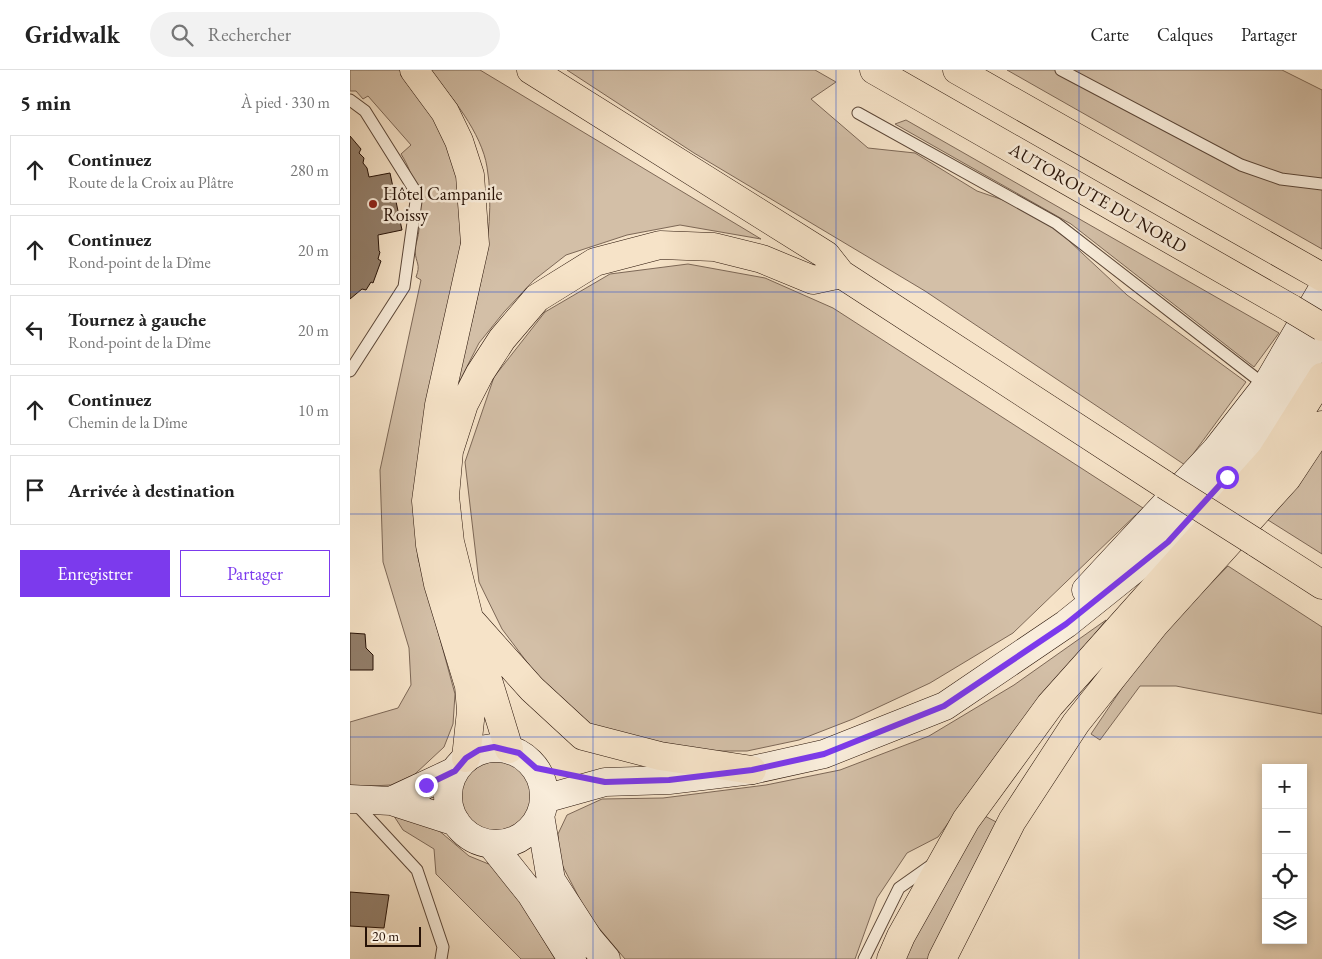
<!DOCTYPE html>
<html lang="fr">
<meta charset="utf-8">
<style>
:root{--surface:#fff;--page:#f2f2f2;--text:#222;--muted:#767676;--line:#e0e0e0;--accent:#7c3aed}
body{margin:0;font-family:"EB Garamond",serif;background:var(--page);color:var(--text)}
.controls{position:absolute;right:15px;bottom:15px;display:grid;overflow:hidden;border-radius:0px;box-shadow:0 2px 8px #0003}
.controls button{width:45px;height:45px;display:grid;place-items:center;padding:0;border:0;border-bottom:1px solid var(--line);background:var(--surface);color:var(--text);font:25px sans-serif}
.scale{position:absolute;left:15px;bottom:12px;width:56px;box-sizing:border-box;padding-left:5px;border:2px solid #271207;border-top:0;font-size:14px;line-height:18px;white-space:nowrap;color:#271207;-webkit-text-stroke:4px #f9eddb;paint-order:stroke}
.stop{position:absolute;width:15px;height:15px;margin:-11px;border:4px solid #7c3aed;border-radius:50%;background:#fff}
.stop.end{background:#7c3aed;border-color:#fff;box-shadow:0 1px 5px #0008}
.list{margin:0;padding:0;list-style:none}
h2{display:flex;justify-content:space-between;align-items:center;height:65px;margin:0;padding:0 20px;font-size:21px}
h2 small{font-size:16px;font-weight:400;color:var(--muted)}
.list li{display:grid;grid-template-columns:32px 1fr auto;gap:15px;align-items:center;box-sizing:border-box;height:70px;margin:0 10px 10px;padding:0 10px;border:1px solid var(--line);border-radius:0px}
.list b{display:block;font-size:19px;white-space:nowrap}
.list p{margin:0;font-size:16px;white-space:nowrap;color:var(--muted)}
.list em{font-size:16px;font-style:normal;color:var(--muted)}
.actions{display:flex;gap:10px;padding:15px 20px}
.actions a{flex:1;padding:11px 0;border:1px solid var(--accent);border-radius:0px;text-align:center;font-size:18px;color:var(--accent)}
.actions .main{background:var(--accent);color:#fff}
.icon{flex:none;width:28px;height:28px;fill:none;stroke:currentColor;stroke-width:2;stroke-linecap:round;stroke-linejoin:round}
.map{position:relative;flex:none;width:972px;height:889px;overflow:hidden}
header{display:flex;align-items:center;gap:30px;box-sizing:border-box;height:70px;padding:0 25px;background:var(--surface);border-bottom:1px solid var(--line)}
header strong{font-size:24px}
nav{display:flex;gap:28px;margin-inline-start:auto;font-size:18px}
.search{width:350px;height:45px;background:var(--page);display:flex;align-items:center;gap:12px;box-sizing:border-box;padding:0 18px;border-radius:28px;color:var(--muted);font-size:19px}
main{display:flex}
aside{flex:1;background:var(--surface)}
.map>svg:first-child{display:block}
.green{fill:#d3bfa7;stroke:#7d6857}
.building{fill:#937f6b;stroke:#271207}
.lines{fill:none;stroke-linecap:round;stroke-linejoin:round}
.lane-casing{stroke:#5b4637;stroke-width:13}
.secondary-casing{stroke:#271207;stroke-width:29}
.primary-casing{stroke:#271207;stroke-width:29}
.highway-casing{stroke:#271207;stroke-width:29}
.lane{stroke:#f9eddb;stroke-width:11}
.secondary{stroke:#f9eddb;stroke-width:28}
.primary{stroke:#f6e3c8;stroke-width:28}
.highway{stroke:#f6e3c8;stroke-width:28}
.highway-bridge-casing{stroke:#271207;stroke-width:29;stroke-linecap:butt}
.highway-bridge{stroke:#f6e3c8;stroke-width:28}
.route{stroke:#7c3aed;stroke-width:6}
.grid{fill:none;stroke:#1d4ed8;stroke-width:1;stroke-opacity:0.55}
.poi-dot{fill:#8f2418;stroke:#f9eddb;stroke-width:2}
.labels{text-anchor:middle;stroke-width:5;stroke-linejoin:round;paint-order:stroke}
.poi-label{font-size:18px;fill:#271207;stroke:#f9eddb;text-anchor:start}
.street-label{font-size:18px;fill:#271207;stroke:#f9eddb}
</style>
<header>
<strong>Gridwalk</strong>
<div class="search"><svg class="icon" aria-label="search" viewBox="0 0 24 24"><circle cx="10" cy="10" r="6"/><path d="M15 15l6 6"/></svg>Rechercher</div>
<nav><a>Carte</a><a>Calques</a><a>Partager</a></nav>
</header>
<main>
<aside>
<h2>5 min<small>À pied · 330 m</small></h2>
<ul class="list">
<li><svg class="icon" aria-label="ahead" viewBox="0 0 24 24"><path d="M12 20V5M6 11l6-6 6 6"/></svg><div><b>Continuez</b><p>Route de la Croix au Plâtre</p></div><em>280 m</em></li>
<li><svg class="icon" aria-label="ahead" viewBox="0 0 24 24"><path d="M12 20V5M6 11l6-6 6 6"/></svg><div><b>Continuez</b><p>Rond-point de la Dîme</p></div><em>20 m</em></li>
<li><svg class="icon" aria-label="left" viewBox="0 0 24 24"><path d="M17 20v-9H6M10 6l-5 5 5 5"/></svg><div><b>Tournez à gauche</b><p>Rond-point de la Dîme</p></div><em>20 m</em></li>
<li><svg class="icon" aria-label="ahead" viewBox="0 0 24 24"><path d="M12 20V5M6 11l6-6 6 6"/></svg><div><b>Continuez</b><p>Chemin de la Dîme</p></div><em>10 m</em></li>
<li><svg class="icon" aria-label="arrive" viewBox="0 0 24 24"><path d="M6 21V4h12l-3 4 3 4H6"/></svg><div><b>Arrivée à destination</b></div></li>
</ul>
<div class="actions"><a class="main">Enregistrer</a><a>Partager</a></div>
</aside>
<div class="map">
<svg width="972" height="889" viewBox="0 0 972 889">
<rect width="100%" height="100%" fill="#f6e3c8"/>
<filter id="stains"><feTurbulence type="fractalNoise" baseFrequency=".004" numOctaves="4"/><feColorMatrix values="0 0 0 0 .2 0 0 0 0 .09 0 0 0 0 .02 0 0 0 .5 -.17"/></filter>
<radialGradient id="worn" r=".72"><stop offset=".6" stop-color="#630" stop-opacity="0"/><stop offset="1" stop-color="#630" stop-opacity=".3"/></radialGradient>
<path class="green" d="M0,0H51C65,21 82,42 94,64C114,103 114,149 109,192L64,436L68,488L105,624L103,654L94,677L65,704L41,715L0,717V652L48,638L61,615L59,578L33,492L30,400L71,210L66,207C71,194 66,194 65,181C65,174 69,166 69,159C70,133 65,106 51,84L61,75L18,26L13,29L6,21H0Z
M78,0H130L411,169L330,155L277,165L216,185L184,210L154,242L129,273L105,320C120,253 149,166 137,97C132,64 101,24 78,0Z
M217,0H465L486,12L461,29L518,78L565,83L627,121L688,142L777,225L896,312L835,395L575,221L344,83Z
M657,0H932L972,20V179Z
M556,50L929,263L904,297L721,154L545,54Z
M338,194L415,208L483,238L793,438L663,563L580,613L503,649L449,670L397,681H359L239,659L201,624L152,559L129,512L115,392L144,307L195,242L260,204Z
M972,375V484L918,450Z
M878,496L972,557V644L826,616H790L750,670L741,664L780,606L829,546Z
M756,550L641,694L588,767L557,783L527,828L505,889H275L238,845L209,789L208,764L217,745L252,729L313,728L416,715L490,700L579,666L664,615Z
M106 726a40 40 0 1 1 80 0a40 40 0 1 1-80 0Z
M42,743L87,759L119,786L146,797L155,806L205,889H171L86,804L84,779L53,760Z
M633,745L648,753L580,889H552Z"/>
<path class="building" d="M0,66L11,79L9,83L14,88L13,93L17,98L19,107L40,103L52,160L28,165L29,181L30,182L28,189L31,191L23,213L21,212L16,220L12,219L0,229Z
M0,563L15,564L16,578L23,585V600H0Z
M0,822L39,825L34,858L0,856Z"/>
<g class="lines">
<defs>
<path id="lane" d="M711,0L891,95L931,109L972,114
M0,30L15,41L67,124L54,217L0,301
M508,43L706,153L916,316
M4,732L67,800L93,877L91,889
M514,889L549,818L583,794"/>
<path id="secondary" d="M736,520L866,380L916,316L972,220
M98 726a48 48 0 1 1 96 0a48 48 0 1 1-96 0Z
M0,729L41,731L106,752
M194,729L255,712L319,710L402,700L474,684L595,636L716,554L818,472L877,407L925,342L972,266
M41,731L105,701
M190,745L201,810L239,869L256,889
M141,774L181,824L222,889"/>
<path id="primary" d="M541,889L551,866L616,750L700,635L921,388L972,307
M592,889L662,751L726,653L805,554L937,408L972,355"/>
<path id="highway" d="M64,0L95,42L109,71L120,105L125,174L89,335L76,431L80,475L88,514L119,616L121,641L116,688
M181,0L476,185L491,204L815,415
M524,0L942,239
M607,0L972,207
M905,472L972,515
M123,553L182,619L233,666L310,686L402,700
M159,679L119,548L100,472L95,426L99,381L114,334L130,303L152,269L187,228L245,192L310,175L364,177L412,189L463,210L491,204"/>
</defs>
<use href="#lane" class="lane-casing"/>
<use href="#secondary" class="secondary-casing"/>
<use href="#primary" class="primary-casing"/>
<use href="#highway" class="highway-casing"/>
<use href="#lane" class="lane"/>
<use href="#secondary" class="secondary"/>
<use href="#primary" class="primary"/>
<use href="#highway" class="highway"/>
<defs>
<path id="highway-bridge" d="M942,239L972,257
M815,415L905,472"/>
</defs>
<use href="#highway-bridge" class="highway-bridge-casing"/>
<use href="#highway-bridge" class="highway-bridge"/>
</g>
<g class="lines">
<path class="route" d="M76,715L105,701L116,688L129,680L144,677L169,683L186,698L255,712L319,710L402,700L474,684L594,636L716,554L818,472L877,407"/>
</g>
<path class="grid" d="M243,0V889M486,0V889M729,0V889M0,222H972M0,444H972M0,667H972"/>
<circle class="poi-dot" cx="23" cy="134" r="5"/>
<g class="labels">
<g class="poi-label">
<text x="33" y="130">Hôtel Campanile<tspan x="33" dy="21">Roissy</tspan></text>
</g>
<g class="street-label">
<text transform="translate(748 128) rotate(30)" y="6">AUTOROUTE DU NORD</text>
</g>
</g>
<rect width="100%" height="100%" filter="url(#stains)"/>
<rect width="100%" height="100%" fill="url(#worn)"/>
</svg>
<div class="controls">
<button>+</button>
<button>−</button>
<button><svg class="icon" aria-label="locate" viewBox="0 0 24 24"><circle cx="12" cy="12" r="6"/><path d="M12 2v4M12 18v4M2 12h4M18 12h4"/></svg></button>
<button><svg class="icon" aria-label="layers" viewBox="0 0 24 24"><path d="M12 4l9 5-9 5-9-5zM3 14l9 5 9-5"/></svg></button>
</div>
<div class="scale">20 m</div>
<div class="stop" style="left:877px;top:407px"></div>
<div class="stop end" style="left:76px;top:715px"></div>
</div>
</main>
